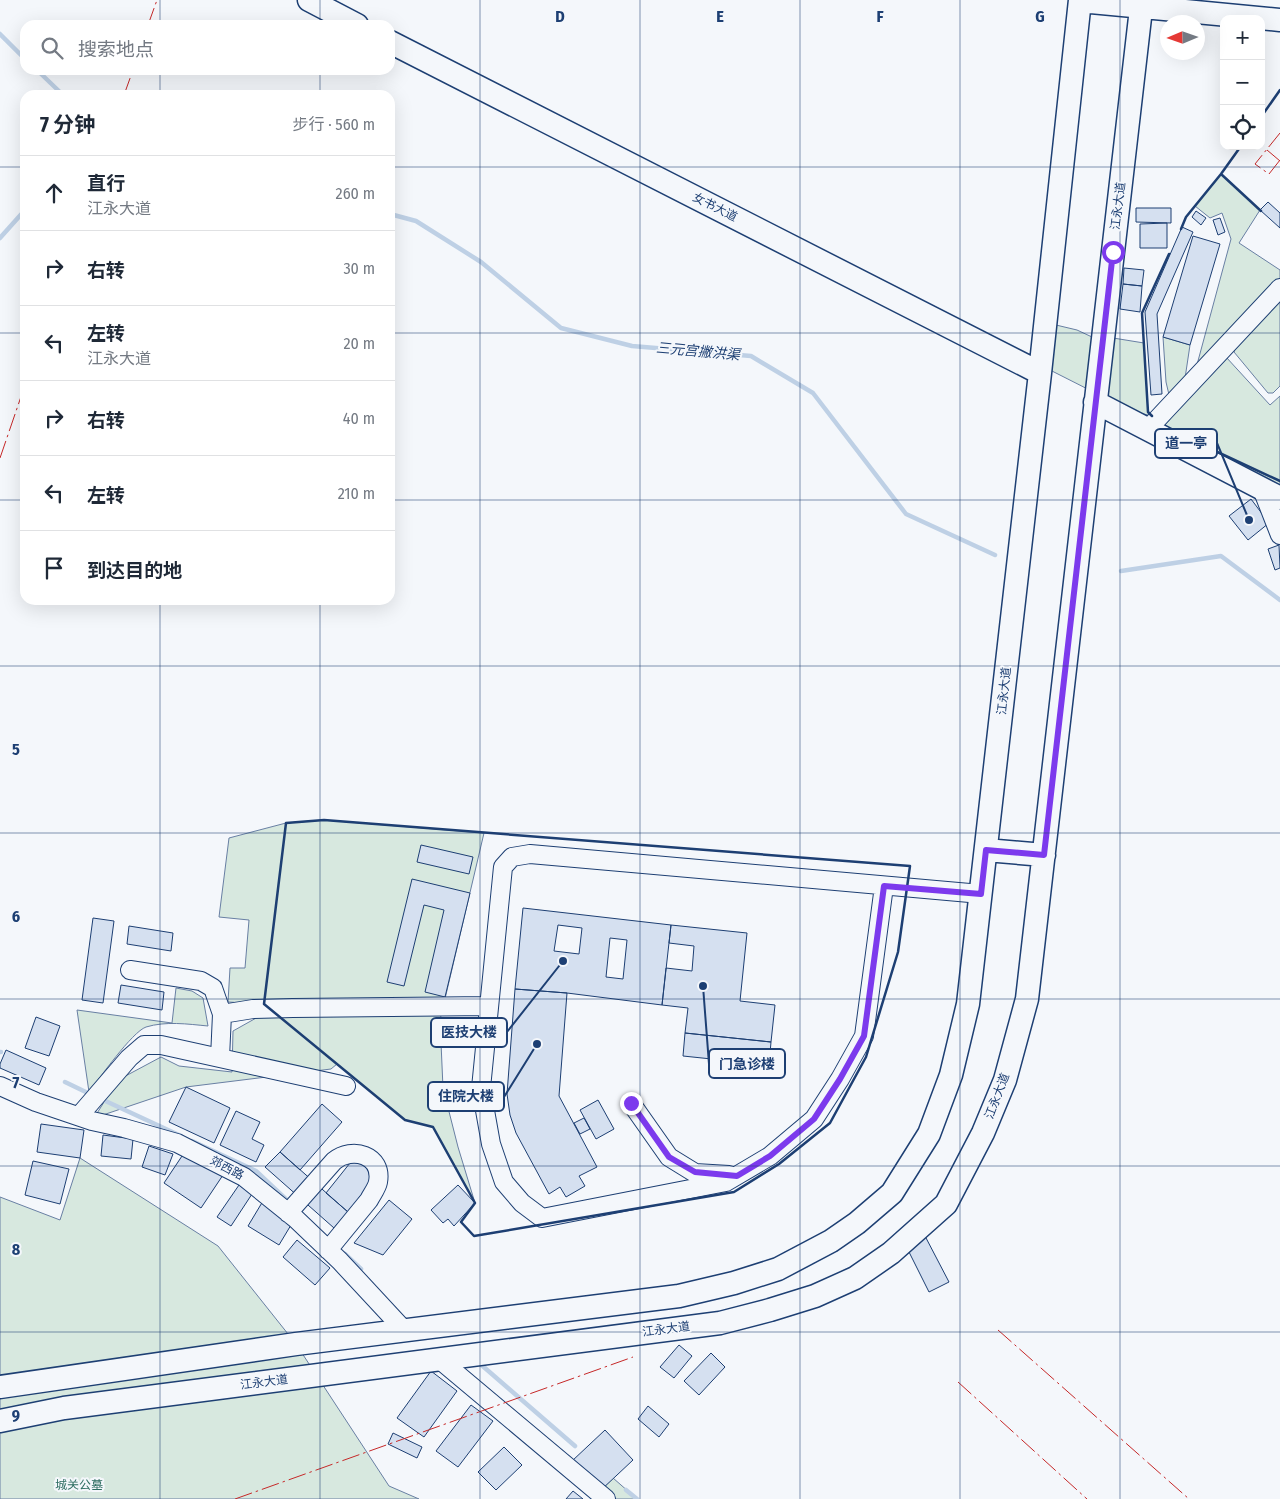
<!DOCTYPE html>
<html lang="zh">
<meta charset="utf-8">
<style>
:root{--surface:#fff;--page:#f6f6f7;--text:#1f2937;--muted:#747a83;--line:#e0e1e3}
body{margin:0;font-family:"Fira Sans Condensed","Noto Sans SC",sans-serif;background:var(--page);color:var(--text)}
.controls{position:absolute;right:15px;top:15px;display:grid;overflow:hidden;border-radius:10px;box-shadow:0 5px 20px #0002}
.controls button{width:45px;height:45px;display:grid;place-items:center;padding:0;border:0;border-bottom:1px solid var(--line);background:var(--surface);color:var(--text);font:25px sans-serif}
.compass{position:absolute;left:1160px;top:15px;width:45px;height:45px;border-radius:50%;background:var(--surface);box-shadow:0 5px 20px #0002;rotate:268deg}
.stop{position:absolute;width:15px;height:15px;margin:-11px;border:4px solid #7c3aed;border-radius:50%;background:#fff}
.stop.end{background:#7c3aed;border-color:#fff;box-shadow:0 1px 5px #0008}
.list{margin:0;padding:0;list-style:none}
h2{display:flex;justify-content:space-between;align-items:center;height:65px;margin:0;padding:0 20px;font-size:21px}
h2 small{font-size:16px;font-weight:400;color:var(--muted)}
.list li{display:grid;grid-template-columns:32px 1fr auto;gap:15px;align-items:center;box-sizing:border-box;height:75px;padding:0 20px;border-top:1px solid var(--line)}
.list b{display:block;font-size:19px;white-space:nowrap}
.list p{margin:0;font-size:16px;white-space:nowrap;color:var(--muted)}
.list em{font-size:16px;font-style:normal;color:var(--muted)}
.icon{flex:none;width:28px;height:28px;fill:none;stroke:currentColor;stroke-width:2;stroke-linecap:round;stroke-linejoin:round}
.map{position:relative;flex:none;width:1280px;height:1499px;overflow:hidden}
.search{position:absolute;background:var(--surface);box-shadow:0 5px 20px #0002;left:20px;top:20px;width:375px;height:55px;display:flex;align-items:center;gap:12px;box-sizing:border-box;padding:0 18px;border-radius:15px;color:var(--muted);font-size:19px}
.panel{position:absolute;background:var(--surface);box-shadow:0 5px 20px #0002;left:20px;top:90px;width:375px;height:515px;border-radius:15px}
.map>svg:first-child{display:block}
.green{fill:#d7e8df;stroke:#687fa3}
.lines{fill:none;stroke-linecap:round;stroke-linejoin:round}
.stream{stroke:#bed0e5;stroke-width:4.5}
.building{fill:#d5e0f0;stroke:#1d3f73;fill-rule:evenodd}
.minor-casing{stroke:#1d3f73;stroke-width:20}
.major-casing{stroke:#1d3f73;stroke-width:25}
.minor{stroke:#f4f7fb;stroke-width:18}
.major{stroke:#f4f7fb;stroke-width:22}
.wall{stroke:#1d3f73;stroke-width:2.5}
.power{stroke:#c62828;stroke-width:1;stroke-dasharray:18 4 2.5 4;stroke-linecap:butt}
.route{stroke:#7c3aed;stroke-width:6}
.grid{fill:none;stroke:#1d3f73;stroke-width:1;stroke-opacity:0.55}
.labels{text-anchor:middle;stroke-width:4;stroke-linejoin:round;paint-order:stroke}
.street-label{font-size:12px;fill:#1d3f73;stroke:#f4f7fb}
.park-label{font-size:12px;fill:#2c6c60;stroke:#f4f7fb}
.water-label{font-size:14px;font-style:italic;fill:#1d3f73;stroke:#f4f7fb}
.grid-label{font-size:16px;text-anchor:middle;font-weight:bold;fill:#1d3f73;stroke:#f4f7fb;stroke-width:4;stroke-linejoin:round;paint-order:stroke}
.leader{fill:none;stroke:#1d3f73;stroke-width:2}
.callout-dot{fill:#1d3f73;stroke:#f4f7fb;stroke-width:2}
.callout{fill:#f4f7fb;stroke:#1d3f73;stroke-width:2}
.callout-label{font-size:14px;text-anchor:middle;font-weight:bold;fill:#1d3f73}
</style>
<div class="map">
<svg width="1280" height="1499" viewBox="0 0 1280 1499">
<rect width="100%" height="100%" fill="#f4f7fb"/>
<path class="green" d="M1221,174L1260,210L1239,243L1280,270V279L1195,372L1231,239L1222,213L1210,218L1195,206Z
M1280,294V386L1273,393H1268L1234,352L1235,348Z
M1056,325L1077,330L1092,337H1107L1144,343L1148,412L1152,416L1131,411L1050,370Z
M1163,337L1190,345L1184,385L1170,399L1166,382Z
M1226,357L1270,405L1280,396V486L1162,428Z
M324,820L484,833L440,1020L443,1088L458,1147L475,1203L433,1127L405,1120L337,1064L331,1069L186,1087L94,1118L118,1080L161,1057L179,1066L232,1072L233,1031L274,1008L264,1004L228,1002L230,968H245L249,920L219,917L229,838L286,823Z
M176,988L192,991L203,998L208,1026C187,1024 166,1021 146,1027C132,1032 99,1079 89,1092L77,1010L172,1023Z
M80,1158L218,1246L296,1344L389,1486L419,1499H0V1197L60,1220Z
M613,1478L637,1499H592Z"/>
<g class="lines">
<path class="stream" d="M0,34L25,59
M37,70L63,95
M390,214L416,221L481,262L561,328L632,346L751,356L813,393L906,514L995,555
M0,238L25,210
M1121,571L1221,556L1280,600
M0,1052H1
M65,1082L92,1095
M99,1098L181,1136
M192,1141L256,1171L290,1203
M345,1254L361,1269
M478,1362L575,1446
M626,1490L637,1499"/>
</g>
<path class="building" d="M1268,202L1280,213V228L1260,210Z
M1136,208H1171V223L1136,222Z
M1196,211L1206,218L1201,225L1192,217Z
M1220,218L1225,232L1218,235L1213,220Z
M1167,223V248H1140V224Z
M1182,227L1193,232L1157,314L1162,394L1151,395L1145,312Z
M1193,236L1220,244L1190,345L1163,337Z
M1124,268L1144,270L1142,286L1123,284Z
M1123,284L1142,286L1140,312L1120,309Z
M1251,499L1269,523L1248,540L1229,516Z
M1279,545L1280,568L1275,570L1268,549Z
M421,845L473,857L469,874L417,862Z
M412,879L470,893L445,997L425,992L444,910L424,905L404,986L387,982Z
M523,908L671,925L662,1005L567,993L515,989ZM558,925L582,928L579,954L554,951ZM610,938L627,940L623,979L606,977Z
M93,918L114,921L103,1003L82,1000Z
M671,925L747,933L740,1001L775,1005L771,1042L685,1033L688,1008L662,1005L666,968L692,971L694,946L669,943Z
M129,926L173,933L171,951L127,944Z
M121,985L164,992L162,1010L118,1003Z
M515,989L567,993L559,1096L597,1167L579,1176L585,1186L566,1197L560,1187L549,1194L516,1133L510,1115L507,1094Z
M36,1017L60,1026L49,1056L25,1048Z
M685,1033L771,1042L769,1065L683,1056Z
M6,1050L46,1068L39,1085L0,1068V1064Z
M186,1087L230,1108L214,1143L169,1122Z
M598,1100L614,1129L596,1139L580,1110Z
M322,1104L342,1122L300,1170L280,1152Z
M236,1111L260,1122L252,1139L264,1145L256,1162L220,1145Z
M584,1118L590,1129L580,1134L574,1123Z
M41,1124L84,1130L80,1158L37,1152Z
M103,1135L133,1139L131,1159L101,1156Z
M149,1146L173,1154L165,1175L142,1167Z
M186,1150L223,1175L201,1208L164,1183Z
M280,1152L348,1212L334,1228L265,1167Z
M354,1158L376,1176L348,1212L326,1193Z
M33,1161L69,1169L60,1204L25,1195Z
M239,1185L252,1194L231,1226L217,1217Z
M458,1185L475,1203L454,1226L448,1219L443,1223L431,1210Z
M389,1200L412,1219L383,1255L354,1243Z
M263,1201L294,1220L279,1245L248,1226Z
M925,1236L949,1282L929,1292L906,1246Z
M297,1240L330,1268L315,1285L283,1257Z
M679,1345L692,1356L674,1378L660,1367Z
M711,1353L725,1367L699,1395L684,1381Z
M431,1371L457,1391L424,1437L397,1418Z
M471,1405L493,1421L458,1467L436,1451Z
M648,1406L669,1424L659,1437L638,1419Z
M605,1430L633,1460L600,1491L572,1461Z
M393,1433L422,1447L417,1458L388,1444Z
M504,1447L522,1465L496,1490L478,1472Z
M573,1491L583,1499H566Z"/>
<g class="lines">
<defs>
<path id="minor" d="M1148,429L1280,288
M1262,489L1280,535
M884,886L864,1036L840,1079L814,1119L770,1156L726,1182L542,1218L522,1203L504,1182L491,1144L481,1088L503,867L512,857L530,854L981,894
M130,970L201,981L213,988L222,1014L220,1058
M222,1014L253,1009L293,1008L489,1006
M0,1086L36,1102L92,1121L124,1128L177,1143L244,1177L296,1219L340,1261L405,1331
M631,1103L669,1157L695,1173L729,1175
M79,1116L129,1058L144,1045H161L346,1086
M288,1213L334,1161C352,1146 383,1155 378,1182C377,1188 372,1194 369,1200L328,1250
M439,1359L606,1499"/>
<path id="major" d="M309,0L357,25
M1080,1L1280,20
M390,42L1040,373
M1095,402L1280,498
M986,850L1044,855
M0,1387L296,1344L679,1296L734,1283L778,1269L831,1241L857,1223L892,1193L929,1134L951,1075L968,1004L1040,373L1080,0
M0,1421L64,1408L720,1323L770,1310L815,1296L855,1278L891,1253L946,1204L983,1133L1005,1080L1027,999L1142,0"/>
</defs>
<use href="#minor" class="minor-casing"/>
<use href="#major" class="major-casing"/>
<use href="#minor" class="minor"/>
<use href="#major" class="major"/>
<path class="wall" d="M1261,117L1280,90
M1221,174L1261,211
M1181,229L1186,217L1221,174L1241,146
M1152,416L1148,412L1142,313L1169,254
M1196,442L1280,481
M324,820L910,866L898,952L866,1057L830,1123L779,1164L734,1192L474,1236L461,1222L475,1203L433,1127L405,1120L264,1004L286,823Z"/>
<path class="power" d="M148,25L157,0
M124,95L133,70
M1280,133L1255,164L1269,174L1280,160
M1267,150L1280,161
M0,458L25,385
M998,1330L1189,1499
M958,1382L1087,1499
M235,1499L633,1357"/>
</g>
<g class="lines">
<path class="route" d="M631,1103L669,1157L695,1172L737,1176L770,1156L814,1119L840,1079L864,1036L884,886L981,894L986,850L1044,855L1113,252"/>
</g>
<path class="grid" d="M160,0V25M320,0V25M480,0V1499M640,0V1499M800,0V1499M960,0V1499M1120,0V1499M160,70V95M320,70V95M0,167H25M390,167H1280M0,333H25M390,333H1280M0,500H25M390,500H1280M160,600V1499M320,600V1499M0,666H1280M0,833H1280M0,999H1280M0,1166H1280M0,1332H1280"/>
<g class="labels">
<g class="street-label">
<text transform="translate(1118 206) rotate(-83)" y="4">江永大道</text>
<text transform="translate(715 207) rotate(27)" y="4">女书大道</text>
<text transform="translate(1004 691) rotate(-84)" y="4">江永大道</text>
<text transform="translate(997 1096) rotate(-69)" y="4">江永大道</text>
<text transform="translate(227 1168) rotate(28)" y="4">郊西路</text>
<text transform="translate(666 1329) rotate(-7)" y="4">江永大道</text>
<text transform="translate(264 1382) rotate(-7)" y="4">江永大道</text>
</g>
<g class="park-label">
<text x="79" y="1489">城关公墓</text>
</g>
<g class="water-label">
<text transform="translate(698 351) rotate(5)" y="5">三元宫撇洪渠</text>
</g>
</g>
<g class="grid-label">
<text x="560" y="22">D</text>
<text x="720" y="22">E</text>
<text x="880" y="22">F</text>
<text x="1040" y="22">G</text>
<text x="16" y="755">5</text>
<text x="16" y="922">6</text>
<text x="16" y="1088">7</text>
<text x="16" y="1255">8</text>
<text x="16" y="1421">9</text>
</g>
<path class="leader" d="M1249 520L1217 443M563 961L507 1032M703 986L709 1064M537 1044L504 1097"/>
<g class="callout-dot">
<circle cx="1249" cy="520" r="5"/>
<circle cx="563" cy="961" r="5"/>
<circle cx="703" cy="986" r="5"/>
<circle cx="537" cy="1044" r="5"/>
</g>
<g class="callout">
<rect x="1155" y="429" width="62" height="29" rx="5"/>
<rect x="431" y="1018" width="76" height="29" rx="5"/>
<rect x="709" y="1049" width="76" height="29" rx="5"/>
<rect x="428" y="1082" width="76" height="29" rx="5"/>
</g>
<g class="callout-label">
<text x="1186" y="448">道一亭</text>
<text x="469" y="1037">医技大楼</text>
<text x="747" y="1069">门急诊楼</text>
<text x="466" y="1101">住院大楼</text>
</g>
</svg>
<div class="controls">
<button>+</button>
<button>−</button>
<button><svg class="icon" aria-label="locate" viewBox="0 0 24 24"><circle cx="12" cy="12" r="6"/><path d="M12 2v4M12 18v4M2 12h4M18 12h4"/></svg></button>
</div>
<svg class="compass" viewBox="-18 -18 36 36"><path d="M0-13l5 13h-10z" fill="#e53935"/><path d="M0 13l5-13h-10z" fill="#747a83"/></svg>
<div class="stop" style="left:1113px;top:252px"></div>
<div class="stop end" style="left:631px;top:1103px"></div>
<div class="search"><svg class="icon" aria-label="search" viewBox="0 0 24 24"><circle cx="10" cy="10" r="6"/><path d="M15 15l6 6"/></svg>搜索地点</div>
<section class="panel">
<h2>7 分钟<small>步行 · 560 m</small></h2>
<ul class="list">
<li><svg class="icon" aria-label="ahead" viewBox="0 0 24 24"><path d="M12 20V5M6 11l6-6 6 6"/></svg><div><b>直行</b><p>江永大道</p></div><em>260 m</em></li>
<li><svg class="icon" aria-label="right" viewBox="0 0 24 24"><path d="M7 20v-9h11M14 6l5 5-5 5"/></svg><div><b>右转</b></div><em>30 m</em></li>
<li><svg class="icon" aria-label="left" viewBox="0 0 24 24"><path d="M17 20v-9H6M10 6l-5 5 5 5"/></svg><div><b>左转</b><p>江永大道</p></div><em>20 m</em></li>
<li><svg class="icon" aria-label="right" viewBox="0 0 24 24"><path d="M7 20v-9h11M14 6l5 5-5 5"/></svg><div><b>右转</b></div><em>40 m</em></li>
<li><svg class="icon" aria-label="left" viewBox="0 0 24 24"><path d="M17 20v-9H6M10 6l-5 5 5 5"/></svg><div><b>左转</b></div><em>210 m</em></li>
<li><svg class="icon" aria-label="arrive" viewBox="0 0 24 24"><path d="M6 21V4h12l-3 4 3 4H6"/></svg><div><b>到达目的地</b></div></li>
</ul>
</section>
</div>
